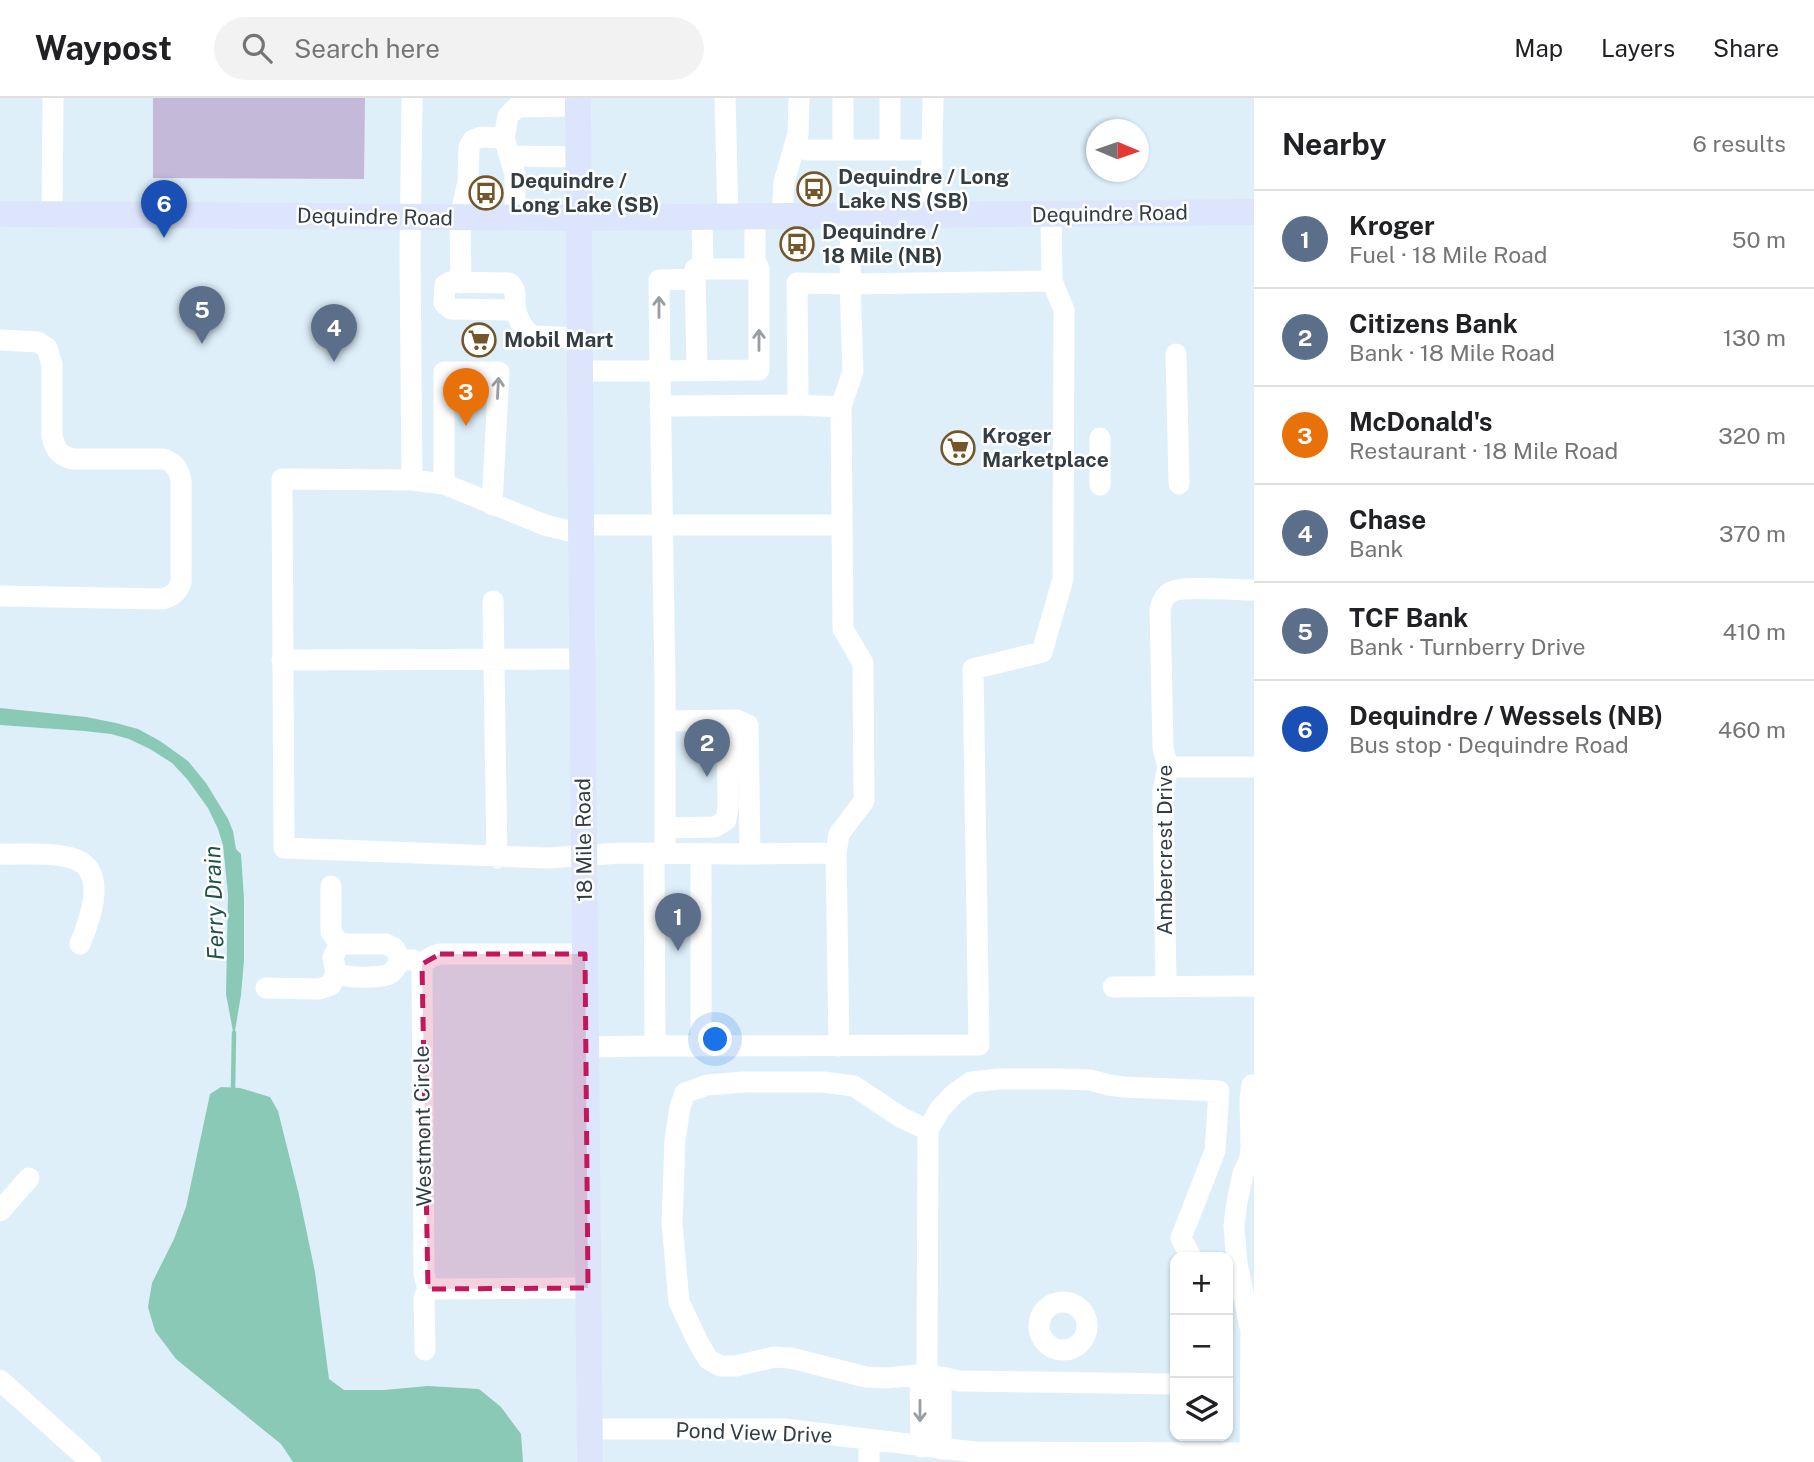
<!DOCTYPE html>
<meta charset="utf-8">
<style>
:root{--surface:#fff;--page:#f2f2f2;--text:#202124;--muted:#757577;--line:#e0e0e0;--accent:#74562a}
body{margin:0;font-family:"Public Sans",sans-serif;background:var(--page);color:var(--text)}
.controls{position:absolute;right:21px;bottom:21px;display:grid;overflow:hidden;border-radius:14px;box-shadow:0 2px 5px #0004}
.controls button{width:63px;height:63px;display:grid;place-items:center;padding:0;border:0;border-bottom:2px solid var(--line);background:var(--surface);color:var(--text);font:35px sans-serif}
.compass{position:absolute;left:1086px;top:21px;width:63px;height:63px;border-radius:50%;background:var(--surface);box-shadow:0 2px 5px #0004;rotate:92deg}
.you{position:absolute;left:716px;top:942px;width:24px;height:24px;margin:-18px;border:5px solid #fff;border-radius:50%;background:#1a73e8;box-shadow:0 0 0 10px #1a73e833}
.badge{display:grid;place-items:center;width:46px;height:46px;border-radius:50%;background:var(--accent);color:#fff;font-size:23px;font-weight:700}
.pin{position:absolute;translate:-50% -58px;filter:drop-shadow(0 2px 4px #0008)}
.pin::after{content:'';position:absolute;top:37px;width:24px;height:21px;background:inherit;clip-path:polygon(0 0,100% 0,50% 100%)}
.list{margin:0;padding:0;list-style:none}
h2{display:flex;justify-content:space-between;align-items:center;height:91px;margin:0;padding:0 28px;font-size:30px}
h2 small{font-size:23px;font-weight:400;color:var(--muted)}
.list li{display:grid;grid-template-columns:46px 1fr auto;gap:21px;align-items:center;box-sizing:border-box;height:98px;padding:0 28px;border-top:2px solid var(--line)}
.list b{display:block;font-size:26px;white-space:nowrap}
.list p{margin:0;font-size:23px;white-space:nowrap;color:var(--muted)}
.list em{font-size:23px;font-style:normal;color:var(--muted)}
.icon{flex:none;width:38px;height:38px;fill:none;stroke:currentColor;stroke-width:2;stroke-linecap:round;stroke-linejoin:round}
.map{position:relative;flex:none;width:1254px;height:1364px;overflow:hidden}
header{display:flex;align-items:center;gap:42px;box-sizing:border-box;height:98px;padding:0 35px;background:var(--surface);border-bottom:2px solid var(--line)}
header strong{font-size:33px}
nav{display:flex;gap:38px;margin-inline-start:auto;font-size:24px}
.search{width:490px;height:63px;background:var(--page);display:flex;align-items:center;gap:18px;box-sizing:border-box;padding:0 24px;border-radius:38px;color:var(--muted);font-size:26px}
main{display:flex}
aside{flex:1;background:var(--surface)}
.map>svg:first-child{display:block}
.green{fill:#c5b9d9}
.water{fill:#89c9b5}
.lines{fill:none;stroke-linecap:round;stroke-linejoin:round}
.stream{stroke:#89c9b5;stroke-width:4.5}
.minor{stroke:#fff;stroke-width:21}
.major{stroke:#dce5fb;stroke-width:26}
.oneway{stroke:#989ea2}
.marked{fill:#c2185b;fill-opacity:0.2;stroke:#c2185b;stroke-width:5;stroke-dasharray:14 9;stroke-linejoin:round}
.labels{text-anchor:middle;stroke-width:5;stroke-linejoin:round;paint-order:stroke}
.poi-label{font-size:21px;font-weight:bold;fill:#323d44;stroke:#fff;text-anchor:start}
.street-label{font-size:21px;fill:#323d44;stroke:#fff}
.water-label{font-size:23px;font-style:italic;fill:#1e5244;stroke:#fff}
</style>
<header>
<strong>Waypost</strong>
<div class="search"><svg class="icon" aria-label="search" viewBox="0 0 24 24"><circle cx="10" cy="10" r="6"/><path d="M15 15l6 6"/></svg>Search here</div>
<nav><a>Map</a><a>Layers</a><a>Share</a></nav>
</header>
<main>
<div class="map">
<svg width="1254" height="1364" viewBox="0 0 1254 1364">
<rect width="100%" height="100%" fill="#deeffa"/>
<path class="green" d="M153,0H365L364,81L153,80Z"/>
<path class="water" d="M0,610L86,619L116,625L138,631L160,643L188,663L206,685L228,721L233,733L236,751L241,756L244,801V862L241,897L234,939L226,896L228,797L223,747L218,731L208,710L187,681L172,665L150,651L129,641L111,636L84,633L0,627Z
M221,989L240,990L270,999L278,1013L299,1097L315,1174L329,1281L344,1292H384L428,1288L479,1291L501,1309L521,1336L523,1364H293L281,1346L176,1261L155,1233L148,1209L152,1185L174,1141L186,1109L210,996Z"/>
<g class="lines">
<path class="stream" d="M233,990L234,935"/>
<path class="minor" d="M412,0L410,156L412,382L282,381L284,750L548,760L621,755L750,756L836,755L839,736L864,703L863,565L843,531L841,309L853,273L850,186L851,118
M725,0L728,119
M843,0V52
M890,0V52
M504,40L508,18L517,9L578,8
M807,52H932V118
M932,52L933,0
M510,58L578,59
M52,116L53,0
M702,119L703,171
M782,119L784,84L798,36L799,0
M695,181L659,182L660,273L759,272V171L755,162V119
M461,185L460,120L468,84L469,49L473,42L481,39L504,40L515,76V120
M516,212L451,211L444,205L445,187L450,184L509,185C517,192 515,198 515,208C516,218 523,232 533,238L580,240
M0,242L38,244L47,250L52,267V338C55,352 60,358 73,361H164C175,365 179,371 181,383V484C178,494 172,499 162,501L0,498
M1176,256L1179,386
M580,273H660L665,587V755
M697,273L695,171H759
M798,307L841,309
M660,308L798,307L797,185L850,186L1052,183L1051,117
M412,382L444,386L545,427L581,436
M444,386V274H499L492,407
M1100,387V340
M581,427H842
M493,503L497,760
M282,562L582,561
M665,623L737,622L748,627L750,756
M1168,669H1254
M665,730L715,729L726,722L728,709L727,622
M836,755L839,948
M0,756C22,757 56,753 77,762C108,776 89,824 80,846
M331,788V834L340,846
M401,862C398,866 395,872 391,875C382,881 344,880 336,875L333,859L340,846H386L394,850L401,862H413L422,866
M1166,888L1163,693L1168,669L1163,650L1160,511C1162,503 1165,496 1173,493C1184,488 1238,492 1254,492
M1113,889L1254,888
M266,890L319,891L331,887L336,875
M655,948L979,947L973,571L1042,554L1063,481L1064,212L1052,183
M701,948V756
M586,949L655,948L654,755
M928,1032L902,1020L854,988L823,984H743L707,987L685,995L680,1009L675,1042L672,1125L679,1204L698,1244L708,1261L720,1268H736L774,1259L791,1260L866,1279L887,1280L927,1276L960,1283L1175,1286
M0,1113L29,1080
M428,1191L588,1190
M1039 1228a24 24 0 1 1 48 0a24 24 0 1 1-48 0Z
M425,1252L424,1200L428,1191L424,1176L422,866L431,859L440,856H585
M927,1276L928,1032L940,1011L954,996L971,984L999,981H1061L1090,982L1109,987L1123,989L1219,993L1215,1053L1181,1140L1191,1159
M920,1277L921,1349
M941,1279V1351
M0,1282L91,1364
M590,1331H784L974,1354L1254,1355
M869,1341V1364
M1250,1355L1251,1234L1237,1165L1234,1128L1237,1104L1243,1076L1250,1060L1251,1049L1250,1001L1252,987"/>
<path class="major" d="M578,0L581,427L590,1364
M0,116L578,120L1254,114"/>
</g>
<defs><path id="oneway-shaft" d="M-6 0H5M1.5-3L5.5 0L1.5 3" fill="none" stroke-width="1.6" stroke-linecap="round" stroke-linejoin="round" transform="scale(1.75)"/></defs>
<g class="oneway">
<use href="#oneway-shaft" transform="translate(659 209) rotate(-90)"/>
<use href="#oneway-shaft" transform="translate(759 242) rotate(-90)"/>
<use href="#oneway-shaft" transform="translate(498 290) rotate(-87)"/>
<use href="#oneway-shaft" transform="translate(920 1313) rotate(90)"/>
</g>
<path class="marked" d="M440,856H585L588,1190L428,1191L422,866Z"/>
<defs>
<symbol id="bus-ring" viewBox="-11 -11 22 22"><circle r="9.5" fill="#fff" stroke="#74562a" stroke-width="1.5"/><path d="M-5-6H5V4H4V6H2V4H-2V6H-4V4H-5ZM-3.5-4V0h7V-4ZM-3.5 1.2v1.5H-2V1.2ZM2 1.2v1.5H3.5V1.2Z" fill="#74562a"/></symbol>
<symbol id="supermarket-ring" viewBox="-11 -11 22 22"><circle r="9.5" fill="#fff" stroke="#74562a" stroke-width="1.5"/><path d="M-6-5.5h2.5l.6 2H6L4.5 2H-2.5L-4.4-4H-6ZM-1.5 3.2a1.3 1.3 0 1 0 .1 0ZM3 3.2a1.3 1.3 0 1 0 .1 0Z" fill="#74562a"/></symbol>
</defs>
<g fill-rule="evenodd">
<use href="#bus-ring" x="795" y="72" width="38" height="38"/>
<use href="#bus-ring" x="467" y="76" width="38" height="38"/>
<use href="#bus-ring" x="778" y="127" width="38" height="38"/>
<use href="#supermarket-ring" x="460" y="223" width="38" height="38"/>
<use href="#supermarket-ring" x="939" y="331" width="38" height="38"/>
</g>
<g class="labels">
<g class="poi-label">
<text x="838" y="86">Dequindre / Long<tspan x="838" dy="24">Lake NS (SB)</tspan></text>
<text x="510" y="90">Dequindre /<tspan x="510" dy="24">Long Lake (SB)</tspan></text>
<text x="822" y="141">Dequindre /<tspan x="822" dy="24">18 Mile (NB)</tspan></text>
<text x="504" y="249">Mobil Mart</text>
<text x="982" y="345">Kroger<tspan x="982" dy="24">Marketplace</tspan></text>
</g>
<g class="street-label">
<text transform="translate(1110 116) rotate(-1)" y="7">Dequindre Road</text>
<text transform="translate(375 119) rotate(1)" y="7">Dequindre Road</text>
<text transform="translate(584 742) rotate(-91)" y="7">18 Mile Road</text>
<text transform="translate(1165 752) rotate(-90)" y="7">Ambercrest Drive</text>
<text transform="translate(423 1028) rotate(-91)" y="7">Westmont Circle</text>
<text transform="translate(754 1335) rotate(2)" y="7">Pond View Drive</text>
</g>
<g class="water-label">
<text transform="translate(214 805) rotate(-92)" y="8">Ferry Drain</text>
</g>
</g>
</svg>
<div class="controls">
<button>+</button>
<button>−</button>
<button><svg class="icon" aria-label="layers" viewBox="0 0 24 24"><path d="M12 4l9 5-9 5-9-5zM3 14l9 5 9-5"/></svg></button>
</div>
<svg class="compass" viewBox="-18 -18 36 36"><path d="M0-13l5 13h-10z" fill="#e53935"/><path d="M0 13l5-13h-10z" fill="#757577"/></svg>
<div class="you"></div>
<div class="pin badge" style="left:678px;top:853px;background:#5c6f8a">1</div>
<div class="pin badge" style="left:707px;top:679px;background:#5c6f8a">2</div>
<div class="pin badge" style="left:466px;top:328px;background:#e8710a">3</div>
<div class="pin badge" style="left:334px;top:264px;background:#5c6f8a">4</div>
<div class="pin badge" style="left:202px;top:246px;background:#5c6f8a">5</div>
<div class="pin badge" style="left:164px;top:140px;background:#1a4fb4">6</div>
</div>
<aside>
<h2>Nearby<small>6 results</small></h2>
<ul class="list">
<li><span class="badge" style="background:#5c6f8a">1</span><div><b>Kroger</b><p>Fuel · 18 Mile Road</p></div><em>50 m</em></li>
<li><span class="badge" style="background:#5c6f8a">2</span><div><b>Citizens Bank</b><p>Bank · 18 Mile Road</p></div><em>130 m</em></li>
<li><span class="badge" style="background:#e8710a">3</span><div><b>McDonald's</b><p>Restaurant · 18 Mile Road</p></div><em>320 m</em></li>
<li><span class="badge" style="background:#5c6f8a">4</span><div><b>Chase</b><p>Bank</p></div><em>370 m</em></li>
<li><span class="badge" style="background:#5c6f8a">5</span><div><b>TCF Bank</b><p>Bank · Turnberry Drive</p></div><em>410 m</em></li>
<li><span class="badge" style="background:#1a4fb4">6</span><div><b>Dequindre / Wessels (NB)</b><p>Bus stop · Dequindre Road</p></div><em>460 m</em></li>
</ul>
</aside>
</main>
